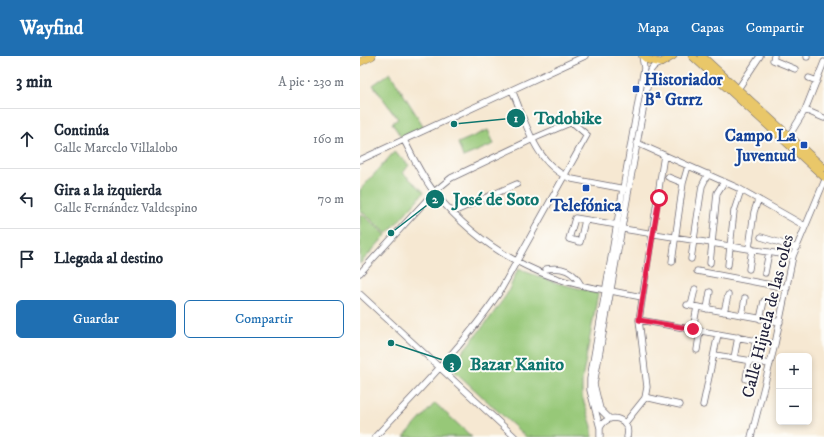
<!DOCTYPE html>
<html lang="es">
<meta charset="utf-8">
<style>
:root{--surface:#fff;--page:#f6f6f7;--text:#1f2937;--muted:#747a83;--line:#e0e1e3;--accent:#1f6fb2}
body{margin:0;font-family:"IM FELL DW Pica",serif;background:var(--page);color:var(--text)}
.controls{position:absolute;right:12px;bottom:12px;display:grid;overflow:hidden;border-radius:6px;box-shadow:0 2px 6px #0003}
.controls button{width:36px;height:36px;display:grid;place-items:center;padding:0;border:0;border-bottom:1px solid var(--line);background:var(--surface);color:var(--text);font:20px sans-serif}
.stop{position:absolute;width:12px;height:12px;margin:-9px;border:3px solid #e11d48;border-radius:50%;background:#fff}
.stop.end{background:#e11d48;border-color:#fff;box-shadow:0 1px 4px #0008}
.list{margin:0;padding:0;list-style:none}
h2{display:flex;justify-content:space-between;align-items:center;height:52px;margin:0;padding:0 16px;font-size:17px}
h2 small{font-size:13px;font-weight:400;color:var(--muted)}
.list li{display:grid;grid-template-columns:26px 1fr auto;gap:12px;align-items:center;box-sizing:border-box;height:60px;padding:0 16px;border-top:1px solid var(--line)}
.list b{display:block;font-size:15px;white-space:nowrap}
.list p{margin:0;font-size:13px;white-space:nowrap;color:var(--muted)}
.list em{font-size:13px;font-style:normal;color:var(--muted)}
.actions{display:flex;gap:8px;padding:12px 16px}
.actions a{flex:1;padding:9px 0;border:1px solid var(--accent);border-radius:6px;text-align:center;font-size:14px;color:var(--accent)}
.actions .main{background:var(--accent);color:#fff}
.icon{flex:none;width:22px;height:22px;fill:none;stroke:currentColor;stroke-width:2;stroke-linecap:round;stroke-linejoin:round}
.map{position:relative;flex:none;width:464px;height:381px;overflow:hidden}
header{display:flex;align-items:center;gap:24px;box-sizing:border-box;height:56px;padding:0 20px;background:var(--accent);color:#fff}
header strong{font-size:19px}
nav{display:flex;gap:22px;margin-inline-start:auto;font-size:14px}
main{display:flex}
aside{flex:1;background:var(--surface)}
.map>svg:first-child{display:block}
.green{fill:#97c878;stroke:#5c755a}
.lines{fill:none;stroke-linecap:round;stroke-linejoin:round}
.minor-casing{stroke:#6c6770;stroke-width:7}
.major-casing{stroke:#6c6770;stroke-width:8}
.minor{stroke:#fff;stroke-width:5.5}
.major{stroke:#e9c769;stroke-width:7}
.route{stroke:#e11d48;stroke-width:5}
.transit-dot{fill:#1a4fb4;stroke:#fdfcf7;stroke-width:1.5}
.labels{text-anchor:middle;stroke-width:4;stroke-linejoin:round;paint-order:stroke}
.transit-label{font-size:17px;font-weight:bold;fill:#164399;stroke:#fdfcf7;text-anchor:start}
.street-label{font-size:17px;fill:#22223b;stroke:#fdfcf7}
.leader{fill:none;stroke:#0f766e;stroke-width:1.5}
.callout-dot{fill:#0f766e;stroke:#fdfcf7;stroke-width:1.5}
.mark-label{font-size:12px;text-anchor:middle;font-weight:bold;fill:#fff}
.callout-label{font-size:18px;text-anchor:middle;font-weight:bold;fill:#0f766e;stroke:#fdfcf7;stroke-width:4;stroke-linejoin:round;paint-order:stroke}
</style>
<header>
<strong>Wayfind</strong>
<nav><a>Mapa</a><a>Capas</a><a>Compartir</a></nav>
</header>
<main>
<aside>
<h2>3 min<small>A pie · 230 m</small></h2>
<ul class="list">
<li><svg class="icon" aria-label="ahead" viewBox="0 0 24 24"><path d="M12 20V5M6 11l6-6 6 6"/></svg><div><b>Continúa</b><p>Calle Marcelo Villalobo</p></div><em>160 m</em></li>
<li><svg class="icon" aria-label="left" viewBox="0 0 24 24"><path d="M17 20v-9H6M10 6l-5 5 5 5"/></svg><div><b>Gira a la izquierda</b><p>Calle Fernández Valdespino</p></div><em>70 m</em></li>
<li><svg class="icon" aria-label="arrive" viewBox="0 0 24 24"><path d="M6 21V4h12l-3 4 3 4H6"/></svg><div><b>Llegada al destino</b></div></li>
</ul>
<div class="actions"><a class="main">Guardar</a><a>Compartir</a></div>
</aside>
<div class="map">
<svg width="464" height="381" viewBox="0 0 464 381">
<rect width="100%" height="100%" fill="#fdfcf7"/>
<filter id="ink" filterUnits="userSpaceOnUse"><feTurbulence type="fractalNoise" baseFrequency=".025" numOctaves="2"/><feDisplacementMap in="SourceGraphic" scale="8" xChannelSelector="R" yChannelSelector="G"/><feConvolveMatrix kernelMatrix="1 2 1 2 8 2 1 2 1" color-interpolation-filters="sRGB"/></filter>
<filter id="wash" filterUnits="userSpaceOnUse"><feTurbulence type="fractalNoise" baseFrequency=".012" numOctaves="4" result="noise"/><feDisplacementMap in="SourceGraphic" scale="16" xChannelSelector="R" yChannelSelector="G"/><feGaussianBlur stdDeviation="0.9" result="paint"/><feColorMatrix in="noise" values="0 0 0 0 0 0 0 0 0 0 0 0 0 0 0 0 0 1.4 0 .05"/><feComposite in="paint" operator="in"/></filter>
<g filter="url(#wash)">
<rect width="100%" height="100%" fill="#f6e8d2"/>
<path class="green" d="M30,17L64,71L41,81L32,67L38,63L13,29Z
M128,74L134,88L103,101L98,87Z
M34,96L49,109L43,117L64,136L27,178L0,154V134Z
M2,158L26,179L0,208V159Z
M158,213L197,227L238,237L222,324V340L232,370V381H166L90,311L130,262L147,238Z
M75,347L112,381H44Z"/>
</g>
<g filter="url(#ink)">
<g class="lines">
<defs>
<path id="minor" d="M414,0L413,4L435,13
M447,1V0
M449,22L457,25
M378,33L400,0
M152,34C166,66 175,109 212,123L265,133
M445,54L464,62
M429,80L445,54L464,6
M44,84C53,101 62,121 75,137C119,191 177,224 246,234
M277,87L378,132L445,170
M0,104L225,0
M308,121L323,127
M93,156L157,128
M225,164L220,186L209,183L215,162L258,169
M263,173L433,200
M401,181L437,192
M389,192L394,156L398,144
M331,203L342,130L348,118
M312,206L323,127L328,110
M350,207L357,137L364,126
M368,209L374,155L381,134
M186,213C203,210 213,215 221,229
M389,213L392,193
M337,215L427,232
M0,217L74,136L91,122L177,81L212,66L227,79L139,237C103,290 58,335 15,381
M405,217L409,196
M251,235L282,241
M0,238L155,381
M327,249L420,266
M331,250L335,233
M347,253L350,236
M364,256L368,239
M382,259L385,242
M400,263L404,245
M279,264L415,288
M333,273L337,251
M337,294L340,274
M355,299L410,308
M374,302L378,281
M392,305L396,284
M386,323L389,305
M285,341L320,349
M343,349L358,278
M249,362L240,353L234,328L290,15L294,10L301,7
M265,367L285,342L287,331L279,264L304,99
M240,372C248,355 272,362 267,381
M240,381V372L230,334V323L284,12L282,0
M391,381L415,288L433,200L464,126"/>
<path id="major" d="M283,0L288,4L301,7L313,0
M332,0L464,121
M342,0L464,112
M0,6L12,0"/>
</defs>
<use href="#minor" class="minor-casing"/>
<use href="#major" class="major-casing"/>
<use href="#minor" class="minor"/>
<use href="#major" class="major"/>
</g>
</g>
<g class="lines" filter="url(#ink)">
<path class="route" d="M299,142L279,264L333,273"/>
</g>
<g class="transit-dot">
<rect x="272" y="29" width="8" height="8" rx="2"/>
<rect x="440" y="85" width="8" height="8" rx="2"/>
<rect x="222" y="128" width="8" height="8" rx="2"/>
</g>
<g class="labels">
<g class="transit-label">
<text x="284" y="29">Historiador<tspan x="284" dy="20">Bª Gtrrz</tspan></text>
<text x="436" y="85" text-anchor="end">Campo La<tspan x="436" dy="20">Juventud</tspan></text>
<text x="226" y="155" text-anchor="middle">Telefónica</text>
</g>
<g class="street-label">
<text transform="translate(407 260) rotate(-76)" y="6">Calle Hijuela de las coles</text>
</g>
</g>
<path class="leader" d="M94 68L156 62M31 177L75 143M31 287L92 307"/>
<g class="callout-dot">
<circle cx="94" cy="68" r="4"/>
<circle cx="31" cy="177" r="4"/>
<circle cx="31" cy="287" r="4"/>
<circle cx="156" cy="62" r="10"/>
<circle cx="75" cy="143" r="10"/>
<circle cx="92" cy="307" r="10"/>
</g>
<g class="mark-label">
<text x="156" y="66">1</text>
<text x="75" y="147">2</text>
<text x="92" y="312">3</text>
</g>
<g class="callout-label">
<text x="208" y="68">Todobike</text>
<text x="136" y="149">José de Soto</text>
<text x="157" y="314">Bazar Kanito</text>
</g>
</svg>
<div class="controls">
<button>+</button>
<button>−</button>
</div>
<div class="stop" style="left:299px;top:142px"></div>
<div class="stop end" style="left:333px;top:273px"></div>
</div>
</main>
